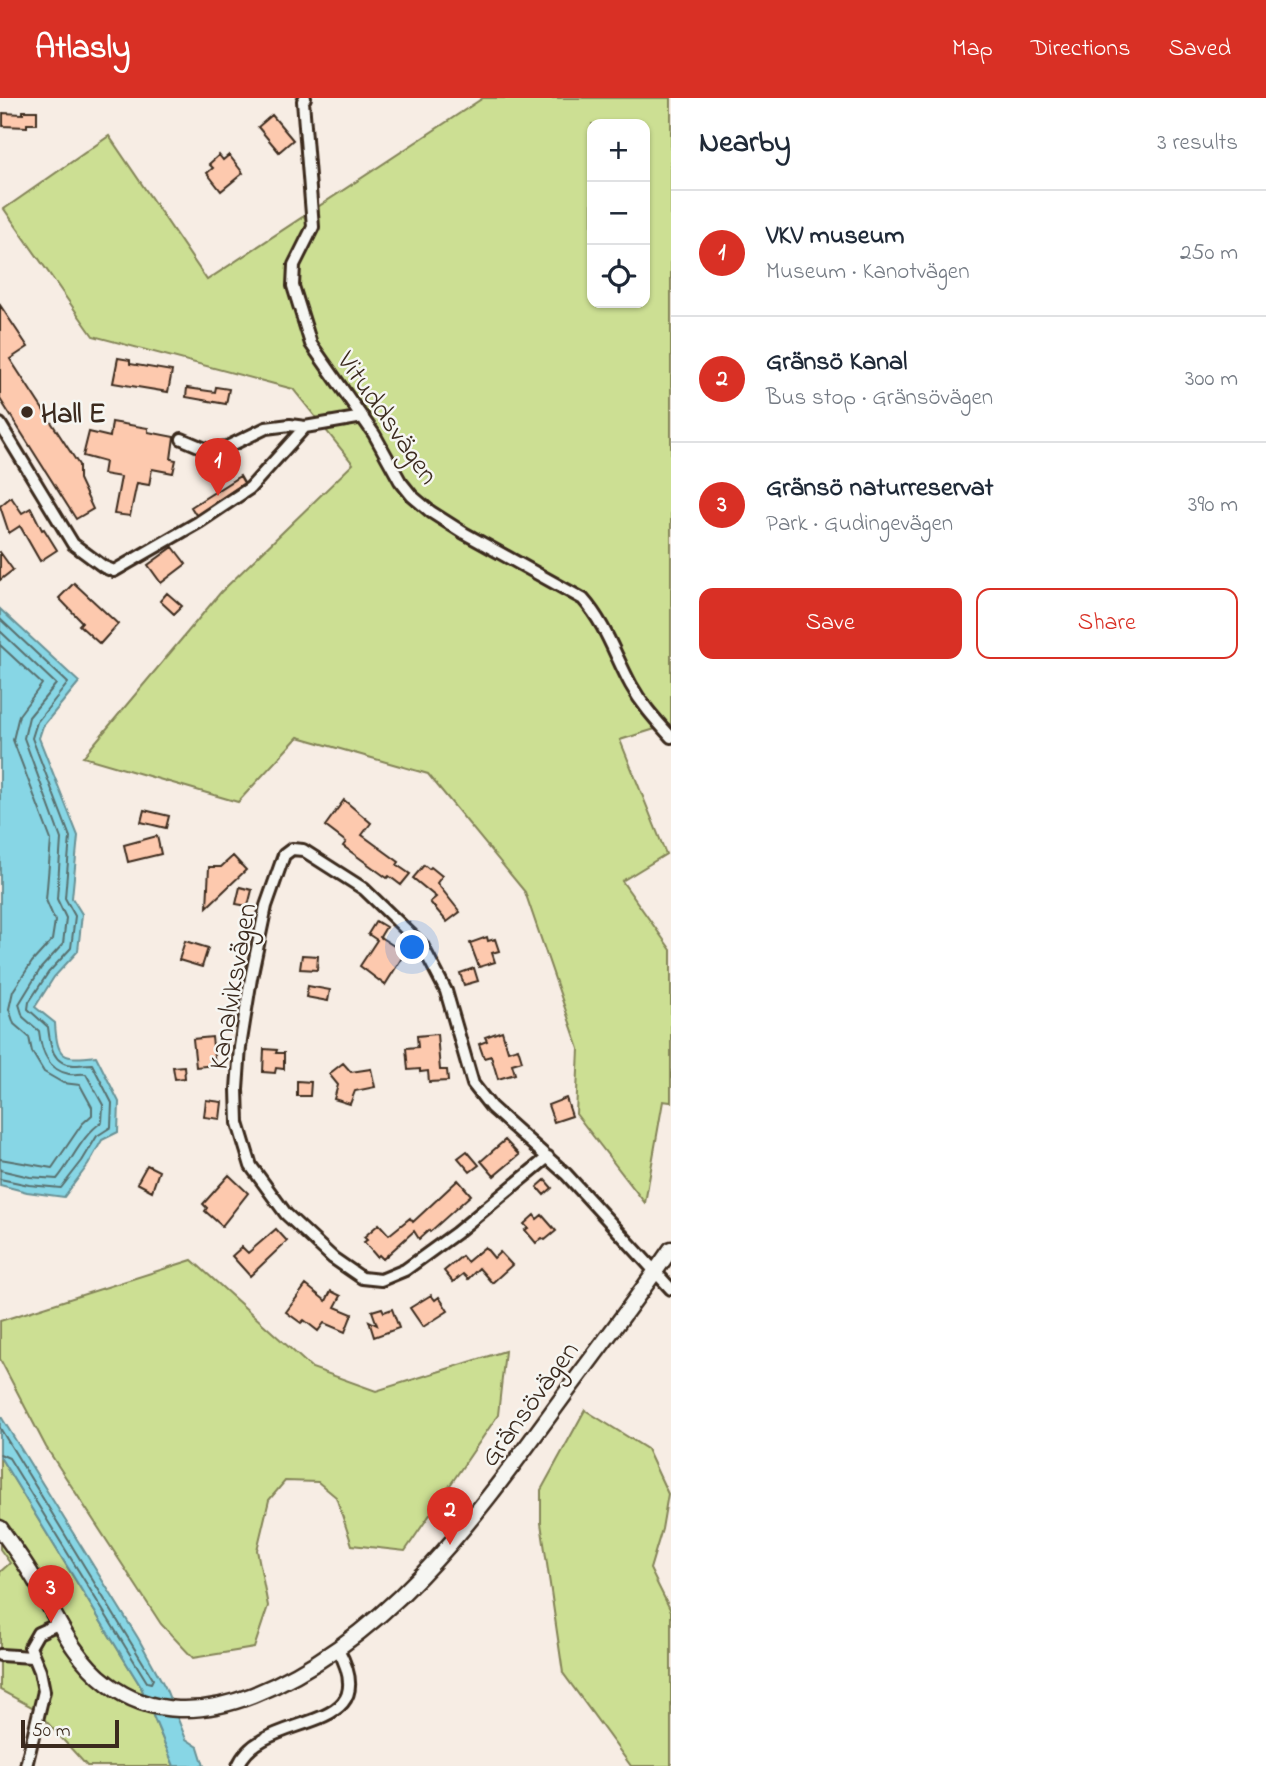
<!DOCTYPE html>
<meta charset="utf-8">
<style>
:root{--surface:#fff;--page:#f2f2f3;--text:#1f2937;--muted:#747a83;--line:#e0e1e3;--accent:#d93025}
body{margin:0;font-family:"Indie Flower",sans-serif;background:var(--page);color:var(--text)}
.controls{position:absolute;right:21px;top:21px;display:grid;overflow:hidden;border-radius:14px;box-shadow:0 2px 5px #0004}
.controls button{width:63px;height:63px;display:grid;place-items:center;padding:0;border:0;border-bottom:2px solid var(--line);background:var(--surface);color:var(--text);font:35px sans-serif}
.scale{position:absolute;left:21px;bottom:18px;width:98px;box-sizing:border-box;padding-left:7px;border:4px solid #3b2a1e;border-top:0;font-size:19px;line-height:24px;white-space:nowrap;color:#3b2a1e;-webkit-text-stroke:5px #f6f6f2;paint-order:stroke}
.you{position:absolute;left:413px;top:850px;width:24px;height:24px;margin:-18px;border:5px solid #fff;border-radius:50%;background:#1a73e8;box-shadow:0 0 0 10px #1a73e833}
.badge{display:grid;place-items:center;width:46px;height:46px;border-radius:50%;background:var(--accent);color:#fff;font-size:23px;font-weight:700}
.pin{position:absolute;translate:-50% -58px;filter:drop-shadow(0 2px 4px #0008)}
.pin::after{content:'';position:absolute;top:37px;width:24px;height:21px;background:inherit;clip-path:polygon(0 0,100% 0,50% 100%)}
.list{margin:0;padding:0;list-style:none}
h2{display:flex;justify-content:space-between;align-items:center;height:91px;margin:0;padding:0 28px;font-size:30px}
h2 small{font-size:23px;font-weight:400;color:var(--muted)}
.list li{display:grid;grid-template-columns:46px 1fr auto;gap:21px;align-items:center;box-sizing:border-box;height:126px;padding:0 28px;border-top:2px solid var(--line)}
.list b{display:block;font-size:26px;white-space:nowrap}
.list p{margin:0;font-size:23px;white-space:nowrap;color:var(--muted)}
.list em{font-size:23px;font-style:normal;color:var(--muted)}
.actions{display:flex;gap:14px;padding:21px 28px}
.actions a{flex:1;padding:16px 0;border:2px solid var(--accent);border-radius:14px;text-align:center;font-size:24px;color:var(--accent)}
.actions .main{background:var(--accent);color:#fff}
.icon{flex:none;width:38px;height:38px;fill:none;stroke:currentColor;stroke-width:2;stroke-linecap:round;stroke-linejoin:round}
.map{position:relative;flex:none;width:671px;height:1668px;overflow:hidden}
header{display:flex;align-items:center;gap:42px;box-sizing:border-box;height:98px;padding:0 35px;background:var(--accent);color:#fff}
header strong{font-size:33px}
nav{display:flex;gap:38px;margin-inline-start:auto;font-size:24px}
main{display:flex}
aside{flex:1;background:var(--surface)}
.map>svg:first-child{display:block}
.green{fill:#ccdf93;stroke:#848458;stroke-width:2;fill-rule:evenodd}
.water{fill:#87d6e5;stroke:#699195;stroke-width:2}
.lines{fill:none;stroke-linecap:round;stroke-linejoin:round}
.shore{stroke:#596f6e;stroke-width:2}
.building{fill:#fdc9ae;stroke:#3b2a1e;stroke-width:2}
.street-casing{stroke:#3b2a1e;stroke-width:16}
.secondary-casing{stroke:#3b2a1e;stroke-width:19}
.street{stroke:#f6f6f2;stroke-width:10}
.secondary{stroke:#f6f6f2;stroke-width:14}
.poi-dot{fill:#3b2a1e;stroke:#f6f6f2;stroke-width:2.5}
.labels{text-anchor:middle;stroke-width:5;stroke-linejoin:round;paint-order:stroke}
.poi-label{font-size:28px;font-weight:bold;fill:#3b2a1e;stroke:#f6f6f2;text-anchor:start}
.street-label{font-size:28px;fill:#3b2a1e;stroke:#f6f6f2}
</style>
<header>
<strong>Atlasly</strong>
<nav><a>Map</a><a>Directions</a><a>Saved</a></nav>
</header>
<main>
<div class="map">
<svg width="671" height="1668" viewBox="0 0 671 1668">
<rect width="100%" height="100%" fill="#f7ede4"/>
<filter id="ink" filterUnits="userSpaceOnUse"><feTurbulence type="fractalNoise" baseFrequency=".0143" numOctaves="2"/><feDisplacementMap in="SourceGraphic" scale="14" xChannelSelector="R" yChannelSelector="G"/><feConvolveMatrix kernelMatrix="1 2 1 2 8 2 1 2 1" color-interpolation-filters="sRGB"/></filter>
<g filter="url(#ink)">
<path class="green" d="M483,0H671V626L620,642L666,756L622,783L671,852V1004L663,1003L645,1105L576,1016L579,951L525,794L428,676L298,639L238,704L83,659L221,494L353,366L293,291L93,238L4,111L109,38L207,182ZM592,26H645V205H592Z
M192,1162L312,1270L376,1293L505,1253L498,1317L405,1453L352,1447L336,1399L318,1384L285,1383L269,1402L257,1452L268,1508L254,1550L193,1560L161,1526L46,1349L0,1261V1223Z
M585,1312L647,1351L668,1396L662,1431L650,1471L671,1513V1668H631L563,1575L541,1425V1392Z
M0,1359L141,1589L174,1668H87L34,1610L0,1592V1474L10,1465L0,1451Z"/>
<path class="water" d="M0,511L79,584L43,628L39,640L78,738L72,800L82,816L78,853L54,879L35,909L55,925C57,961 63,962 96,958L119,1004L118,1034L102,1042L88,1067L64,1099L27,1094L0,1087Z
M0,1317L138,1540L165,1589L186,1641L198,1649L204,1668H174L141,1589L0,1359Z"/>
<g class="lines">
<path class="shore" d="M0,521L68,585L37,624L32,640L70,739L65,800L75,818L71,850L48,875L29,904L28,911L48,929C50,946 52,967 74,967C80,967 86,966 92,966L112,1005L111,1029L97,1038L82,1063L61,1090L29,1087L0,1081
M0,533L56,586L29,619L24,640L61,741L57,801L66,820L63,846L41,870L19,906L23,919L39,933C41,952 47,972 69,976C75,977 81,975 86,976L103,1007L102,1024C82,1037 72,1063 57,1081L30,1079L0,1072
M0,547L42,586L19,617L13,642L51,742L46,802L55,823L52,842L32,864L13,893L9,911L14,926L29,939L32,954L44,974L63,985L80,987L92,1009V1017L82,1026L52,1070L0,1061
M0,1330L153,1581L151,1585L147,1584L9,1360L0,1356"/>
</g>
<path class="building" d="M23,13H37V26H27V29L3,28V15L23,16Z
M272,17L293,42L279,54L258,29Z
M219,57L223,62L229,57L243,75L221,93L207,75L213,70L209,66Z
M0,207L28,249L10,261L79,367V381L93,411L76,421L0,301Z
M118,260L130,262V266L172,273L168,294L113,285Z
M216,289L229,291L226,306L186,299L187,290L215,294Z
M112,324L148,330V334L174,339L171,361L176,362L173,375L152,371L149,387L137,385L130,418L114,416L121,379L103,376L105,364L83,358L89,334L110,339Z
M240,378L244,385L196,417L191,409Z
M11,399L22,415L31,410L42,432L44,431L57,452L40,463L20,428L9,435L0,408Z
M173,449L186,466L161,485L148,467Z
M0,454L13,472L0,482Z
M74,485L118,526L100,546L79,527L82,524L59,500Z
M167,495L182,508L174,516L160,503Z
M344,702L371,725L362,737L399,764L397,767L410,776L401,787L389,778L387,780L343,748L346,744L325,728Z
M144,712L169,718L166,730L141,724Z
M157,738L161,756L128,764L124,747Z
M233,758L246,772L207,809L209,769H221Z
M424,767L429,771L431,769L442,778L437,785L460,814L447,824L430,804L436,799L413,780Z
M240,789L252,792L248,808L236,806Z
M376,823L386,829L380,839L405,855L385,887L360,868L377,842L368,836Z
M487,839L488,843L495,841L499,853L492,855L495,864L479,869L470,845Z
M185,843L208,850L202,869L179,862Z
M302,857L318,858L317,872L300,871Z
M474,870L478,883L464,887L460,875Z
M308,888L330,892L328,903L306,899Z
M502,933L508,953L518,950L522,963L512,966L515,976L498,981L491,958L484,960L479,946L487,943L485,939Z
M437,936L440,972H447L448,983L429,984L428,973L420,974V971L408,972L406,950L418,949L417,938Z
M212,939L215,967L196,969L193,941Z
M264,951L277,952L276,955H284V971L276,970L275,975L263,974Z
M343,965L351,974L371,971L375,989L355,993L350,1006L334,1001L338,987L329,976Z
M184,968L185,980L175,981L173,969Z
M297,983L311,984L310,998H297Z
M566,1000L572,1018L554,1024L548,1007Z
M206,1002L222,1004L220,1021L204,1019Z
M505,1042L519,1057L494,1078L481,1063Z
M467,1053L479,1067L470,1074L458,1060Z
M147,1067L159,1073L152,1093L137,1085Z
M229,1077L248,1095L222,1128L205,1113L207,1110L203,1106Z
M458,1082L471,1097L430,1134L429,1132L419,1141L414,1133L383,1161L379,1157L377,1159L364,1144L367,1142L364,1139L379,1126L389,1137L410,1120L413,1124Z
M545,1082L552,1090L544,1097L537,1089Z
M534,1117L537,1121L542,1117L556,1133L545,1142L542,1140L536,1145L525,1132L528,1130L524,1126Z
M276,1131L287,1143L250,1178L232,1158L242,1149L248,1155Z
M485,1149L494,1160L500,1154L512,1167L492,1185L479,1170L468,1181L463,1176L453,1184L444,1173L462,1158L467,1164Z
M306,1187L326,1203L331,1193L341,1198L335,1209L352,1216L345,1234L324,1225L318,1233L304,1222L301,1225L286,1214Z
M431,1197L435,1202L439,1199L448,1213L423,1229L410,1210Z
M382,1210L384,1214L392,1211L399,1230L374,1239L369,1223L377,1227L372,1213Z"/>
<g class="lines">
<defs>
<path id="street" d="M305,0L303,3L313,129L294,167L293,188L311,246L374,336L400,383L412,398L431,414L464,435L583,501C606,527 615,558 631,587C642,607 656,622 671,639
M0,326L73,446L104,469L114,473L199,424L250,390L305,329L363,319
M182,341L208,352L227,349L266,330L290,327L305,329
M548,1059L456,1135L405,1172L381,1182L362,1180L333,1160L286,1116L251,1068L238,1025L237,991L240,949L251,880L266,808L284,757L292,751L303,752L364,791L422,847L446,893L473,986L491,1009L566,1076L671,1191
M0,1557L32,1559
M26,1668L44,1593L40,1573L30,1549L38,1535L58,1526
M238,1668C262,1610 387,1641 338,1551"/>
<path id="secondary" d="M0,1430C10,1445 21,1459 30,1474C54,1512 70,1558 108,1586C151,1619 205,1616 253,1597C393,1541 482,1409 568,1292C603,1245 638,1199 671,1151"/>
</defs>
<use href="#street" class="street-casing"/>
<use href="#secondary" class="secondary-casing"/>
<use href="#street" class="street"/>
<use href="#secondary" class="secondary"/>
</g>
</g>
<circle class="poi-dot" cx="27" cy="314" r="7"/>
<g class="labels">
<g class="poi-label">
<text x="41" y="324">Hall E</text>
</g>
<g class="street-label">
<text transform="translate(389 319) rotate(55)" y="10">Vituddsvägen</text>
<text transform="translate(231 888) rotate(-80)" y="10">Kanalviksvägen</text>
<text transform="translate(528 1305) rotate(-54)" y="10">Gränsövägen</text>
</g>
</g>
</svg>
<div class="controls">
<button>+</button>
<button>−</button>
<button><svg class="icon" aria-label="locate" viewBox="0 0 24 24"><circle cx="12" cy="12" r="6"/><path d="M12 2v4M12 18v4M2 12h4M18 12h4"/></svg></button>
</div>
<div class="scale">50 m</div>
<div class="you"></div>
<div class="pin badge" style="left:218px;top:398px">1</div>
<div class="pin badge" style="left:450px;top:1447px">2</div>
<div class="pin badge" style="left:51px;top:1525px">3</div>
</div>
<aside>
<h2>Nearby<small>3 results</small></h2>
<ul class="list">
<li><span class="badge">1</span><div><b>VKV museum</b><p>Museum · Kanotvägen</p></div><em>250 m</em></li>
<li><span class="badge">2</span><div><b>Gränsö Kanal</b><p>Bus stop · Gränsövägen</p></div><em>300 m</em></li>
<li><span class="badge">3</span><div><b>Gränsö naturreservat</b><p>Park · Gudingevägen</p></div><em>390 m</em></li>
</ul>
<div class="actions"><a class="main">Save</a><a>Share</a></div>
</aside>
</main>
